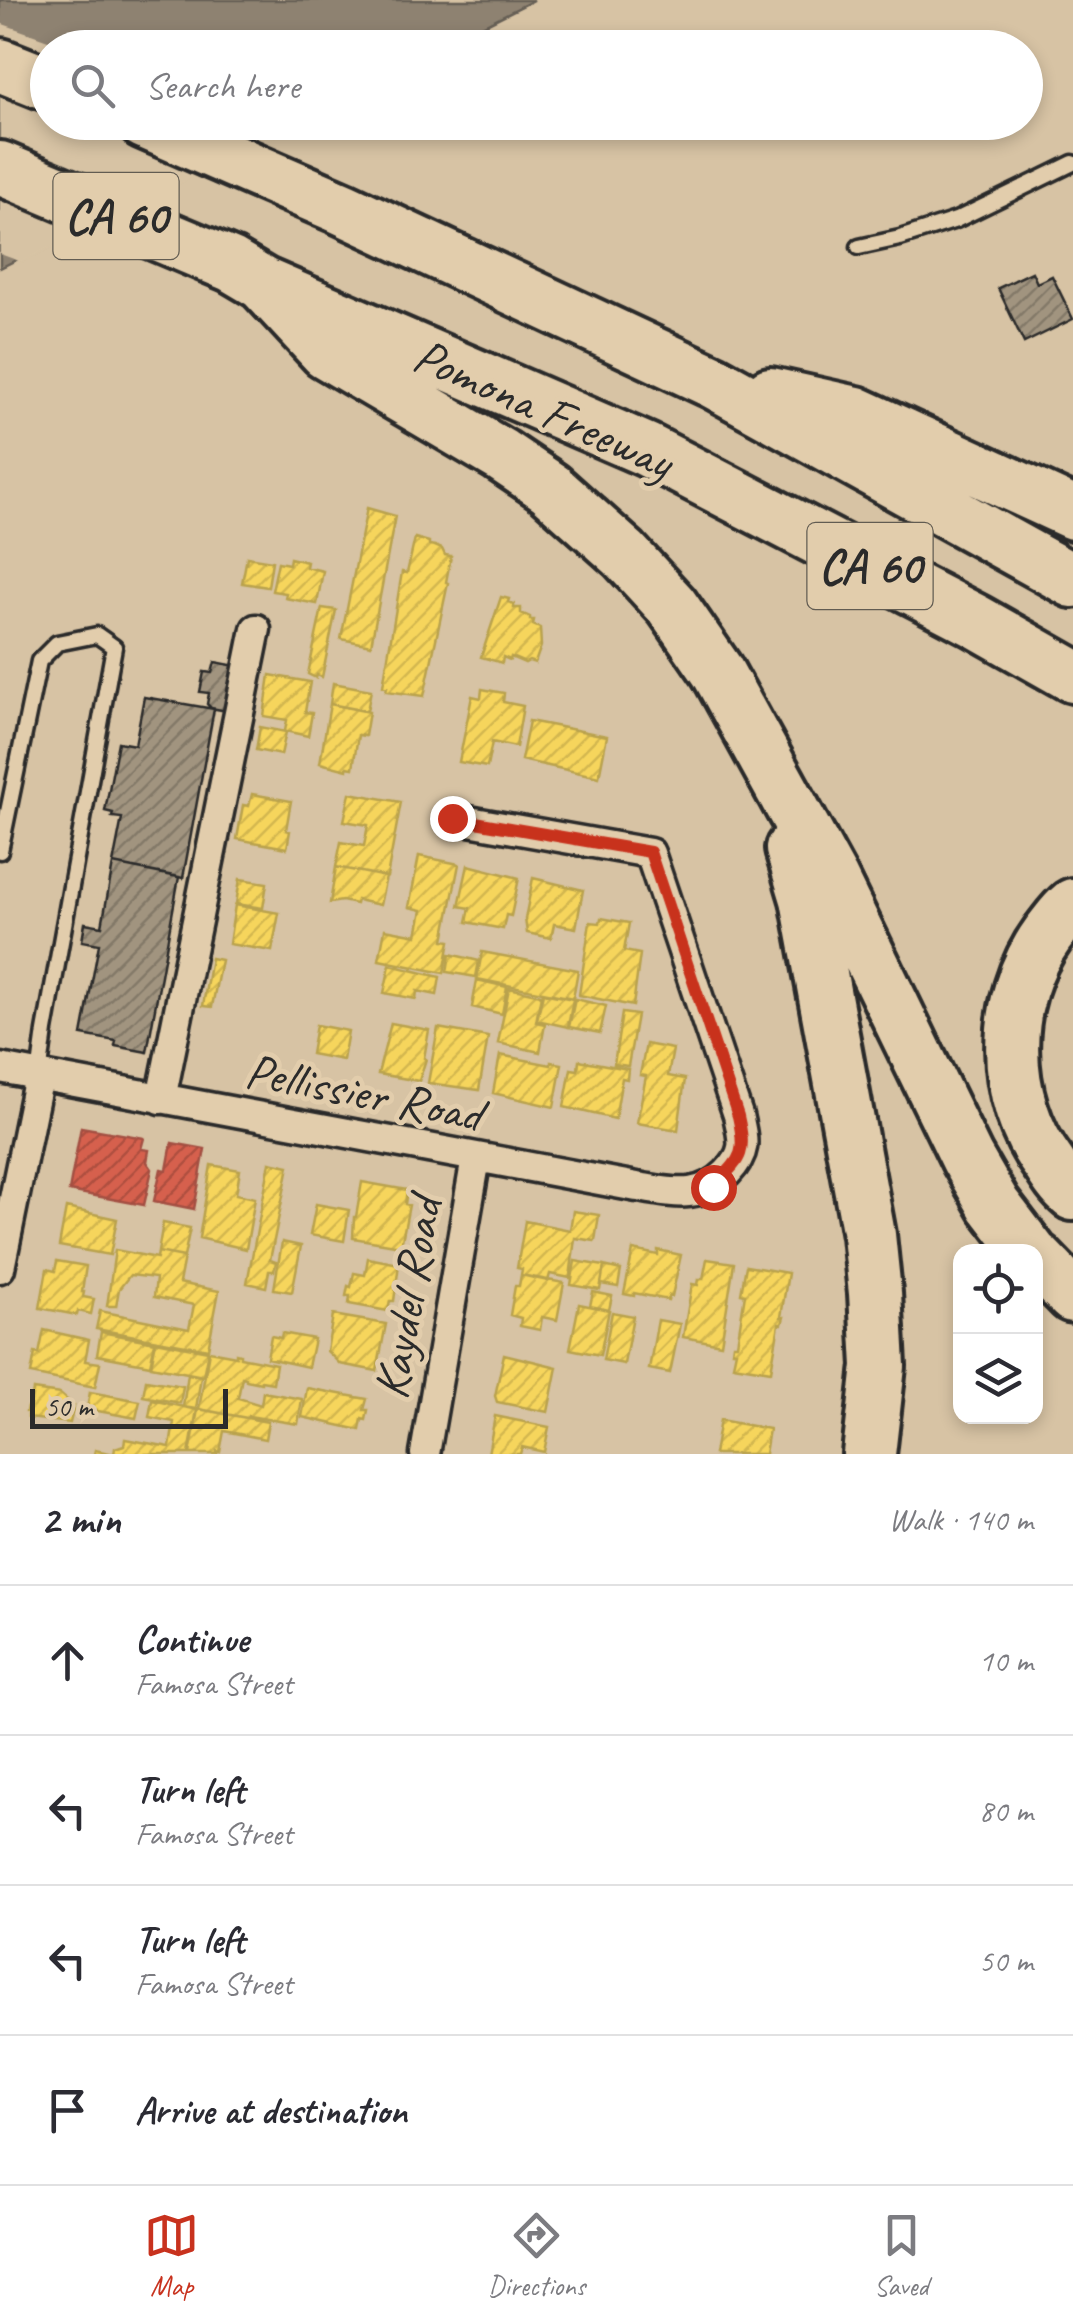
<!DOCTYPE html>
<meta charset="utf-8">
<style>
:root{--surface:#fff;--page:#f7f7f7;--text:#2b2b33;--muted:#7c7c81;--line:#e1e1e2;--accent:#c8321e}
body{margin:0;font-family:Caveat,sans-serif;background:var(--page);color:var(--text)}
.controls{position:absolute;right:30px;bottom:30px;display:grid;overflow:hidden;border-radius:20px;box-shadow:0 5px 15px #0003}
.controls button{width:90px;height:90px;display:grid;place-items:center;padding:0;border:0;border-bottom:2px solid var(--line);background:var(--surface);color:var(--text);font:50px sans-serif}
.scale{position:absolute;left:30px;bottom:25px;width:198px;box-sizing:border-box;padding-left:10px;border:5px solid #2b2b2b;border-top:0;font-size:28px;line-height:35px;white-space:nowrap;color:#2b2b2b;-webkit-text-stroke:8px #e2cdac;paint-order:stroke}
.stop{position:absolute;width:30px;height:30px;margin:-22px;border:8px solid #c8321e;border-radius:50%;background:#fff}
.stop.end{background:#c8321e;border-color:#fff;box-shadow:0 2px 10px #0008}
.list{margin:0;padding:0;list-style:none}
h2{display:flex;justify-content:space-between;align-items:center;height:130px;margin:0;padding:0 40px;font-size:42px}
h2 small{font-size:32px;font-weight:400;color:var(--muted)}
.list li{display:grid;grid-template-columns:65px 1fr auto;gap:30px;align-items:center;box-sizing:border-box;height:150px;padding:0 40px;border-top:2px solid var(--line)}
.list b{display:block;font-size:38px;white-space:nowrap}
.list p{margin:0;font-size:32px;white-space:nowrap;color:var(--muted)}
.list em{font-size:32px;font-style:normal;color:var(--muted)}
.icon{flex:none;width:55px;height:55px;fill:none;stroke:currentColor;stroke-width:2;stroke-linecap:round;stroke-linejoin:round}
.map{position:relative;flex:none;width:1073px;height:1454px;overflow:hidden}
.search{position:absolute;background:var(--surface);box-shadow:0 5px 15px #0003;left:30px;right:30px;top:30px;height:110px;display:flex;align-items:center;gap:25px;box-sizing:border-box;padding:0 35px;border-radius:55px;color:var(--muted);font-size:38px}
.sheet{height:730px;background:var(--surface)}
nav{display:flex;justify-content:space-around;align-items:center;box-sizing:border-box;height:140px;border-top:2px solid var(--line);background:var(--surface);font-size:28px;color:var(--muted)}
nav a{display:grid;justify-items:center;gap:5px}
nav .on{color:var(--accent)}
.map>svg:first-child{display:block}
.water{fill:#8e8271;stroke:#665f55;stroke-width:2.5}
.pier{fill:#d7c3a4}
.homes{fill:url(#homes-hatch);stroke:#b9a24d;stroke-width:2.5}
.shops{fill:url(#shops-hatch);stroke:#a35043;stroke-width:2.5}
.building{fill:url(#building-hatch);stroke:#2b2b2b;stroke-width:2.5}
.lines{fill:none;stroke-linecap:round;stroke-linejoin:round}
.service-casing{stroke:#2b2b2b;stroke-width:21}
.minor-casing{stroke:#2b2b2b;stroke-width:35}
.motorway-casing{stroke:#2b2b2b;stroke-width:60}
.service{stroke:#e2cdac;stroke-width:14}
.minor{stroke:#e2cdac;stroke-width:28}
.motorway{stroke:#e2cdac;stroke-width:52}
.route{stroke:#c8321e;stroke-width:12}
.labels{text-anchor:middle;stroke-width:10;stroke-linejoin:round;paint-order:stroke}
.shield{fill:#e2cdac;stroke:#625c52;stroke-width:2.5}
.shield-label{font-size:48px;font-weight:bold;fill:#2b2b2b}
.street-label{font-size:50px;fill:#2b2b2b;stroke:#e2cdac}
</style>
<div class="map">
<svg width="1073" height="1454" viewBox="0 0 1073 1454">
<defs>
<pattern id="homes-hatch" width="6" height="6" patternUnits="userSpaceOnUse" patternTransform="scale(2.5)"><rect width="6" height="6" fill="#f6d55c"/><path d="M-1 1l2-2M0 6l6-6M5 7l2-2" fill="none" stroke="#d3b750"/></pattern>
<pattern id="shops-hatch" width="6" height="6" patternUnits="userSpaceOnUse" patternTransform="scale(2.5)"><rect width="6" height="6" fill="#d6604d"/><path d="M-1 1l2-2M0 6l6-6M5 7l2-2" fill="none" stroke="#ae4f40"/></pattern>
<pattern id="building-hatch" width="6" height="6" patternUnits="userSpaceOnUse" patternTransform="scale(2.5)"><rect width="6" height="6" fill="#a1947f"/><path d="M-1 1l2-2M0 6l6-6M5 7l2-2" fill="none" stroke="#837968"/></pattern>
</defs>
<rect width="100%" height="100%" fill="#d7c3a4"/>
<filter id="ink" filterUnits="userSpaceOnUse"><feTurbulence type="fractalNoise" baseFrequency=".01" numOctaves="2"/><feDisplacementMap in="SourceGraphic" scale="20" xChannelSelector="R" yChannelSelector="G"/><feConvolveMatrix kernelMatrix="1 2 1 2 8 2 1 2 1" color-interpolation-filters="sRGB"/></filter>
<g filter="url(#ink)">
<path class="water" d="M0,0H534L440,47L48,48V122L290,123L0,268Z"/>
<path class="pier" d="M0,23L68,47L48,48V122H272L289,129L22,262L0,254Z"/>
<path class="homes" d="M367,508L395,516L371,645L341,639Z
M415,538L429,542V545L435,546L442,549L445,555L451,556L446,582L448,583L424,696L386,691L387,687L383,686L402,572L407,573Z
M247,557L272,561L268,587L242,583Z
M290,558L307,562L306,567L323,571L317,604L285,598L286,593L272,591L278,562L289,564Z
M501,597L509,599L508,602L514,604V608H521V613L530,617V620H534L533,625L540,628L541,646L535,663L529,661L525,663L511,657L510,660L503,657L502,663L481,657Z
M322,608L336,610L322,677L317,675L316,678L308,674Z
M270,675L310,682L305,712L312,713L308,736L285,731L287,720L264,716Z
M333,683L371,690L367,711L330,704Z
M482,689L504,693L503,702L523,706L516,747L492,742L487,767L459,762L472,696L481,698Z
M330,704L369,712L365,736L358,735L353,768L347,767V770L320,763Z
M529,721L607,736L599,777L521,760Z
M260,727L286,732L281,755L256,750Z
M350,793L401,802L387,877L336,867L341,842L364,846L368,825L344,821Z
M252,794L291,801L286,830L290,831L287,848L237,839L243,805L249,806Z
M419,856L459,864L444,940L450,941L444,973L379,960L385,929L417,935L422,910L409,907Z
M468,865L519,878L511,916L506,915L503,929L467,922L470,908L459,906Z
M336,867L386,877L380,905L357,900L356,904L342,901L330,903Z
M533,878L583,890L576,928L554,924L551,938L527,933L525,919Z
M240,879L267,883L263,908L236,904Z
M235,905L279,913L272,951L229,944Z
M601,918L629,923L624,951L640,954L633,1006L579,995L590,922L600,923Z
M482,952L578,970L573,998L477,979Z
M450,954L479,961L476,977L447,972Z
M211,958L221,960L212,1007L203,1006Z
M390,965L440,977L437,995L417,991L416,999L384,993Z
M477,980L507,987L502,1014L472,1007Z
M509,988L541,995L536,1022L545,1024L540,1052L498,1043Z
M543,993L573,999L568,1027L537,1020Z
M575,999L606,1006L600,1033L569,1027Z
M622,1013L637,1015L628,1066L614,1064Z
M391,1023L429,1030L424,1058L426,1059L419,1081L378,1074Z
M316,1025L348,1031L343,1060L311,1054Z
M438,1028L488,1037L479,1090L428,1083Z
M646,1044L673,1049L668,1076L685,1079L678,1130L637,1123L646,1076L640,1075Z
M500,1055L551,1065V1062L562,1064L554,1107L493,1093Z
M579,1060L628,1069L627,1079L622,1078L615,1119L564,1107L571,1069L578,1070Z
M270,1162L289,1166L270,1260L276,1262L274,1271H269L266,1287L247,1283Z
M211,1165L240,1170L236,1194L255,1198L246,1249L199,1238Z
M362,1182L407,1190L405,1204L409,1205L401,1246L353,1238L354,1217H356Z
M316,1204L349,1210L344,1241L310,1235Z
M66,1208L117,1219L110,1255L59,1246Z
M573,1211L599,1215L595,1241L575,1238L570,1278L550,1274L548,1281L521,1275L522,1269L517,1268L525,1221L570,1230Z
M163,1223L190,1228L184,1257L158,1252Z
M282,1242L301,1246L292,1292L274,1289Z
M115,1250L157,1258L158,1252L184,1257L179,1283L219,1291L208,1349L96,1329L100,1311L189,1329L194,1305L154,1297L156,1278L130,1275L119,1289L116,1306H107Z
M633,1250L658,1255V1250L681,1255L672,1296L669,1295L668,1300L634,1293V1296L624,1294Z
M368,1258L399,1264L394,1301H390L388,1311L349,1304L350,1296H346L348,1286L351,1287L354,1273L365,1275Z
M707,1259L734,1263L721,1344L683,1337L692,1284L698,1285L699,1279H703Z
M57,1261L86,1266L82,1292H84L83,1297L94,1299L91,1314L78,1311L77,1315L40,1308L47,1269L55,1271Z
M575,1261L604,1266L600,1290L571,1285Z
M604,1266L621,1270L618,1287L601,1284Z
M746,1266L788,1273L781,1317H784L782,1324H779L771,1371L733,1365L736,1351H732L733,1344H737L745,1294L741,1293Z
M521,1275L564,1283L557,1320L542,1317L540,1330L520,1326L521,1318L510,1315L515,1286H519Z
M593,1292L612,1296L609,1310L590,1306Z
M579,1304L609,1310L600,1355L570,1349Z
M612,1312L633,1316L624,1364L603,1360Z
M333,1315L386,1324L377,1371L340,1364L327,1351Z
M658,1320L680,1324L670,1373L649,1369Z
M44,1330L89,1340L85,1361L100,1363L95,1387L31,1374L35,1353L39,1354Z
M101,1332L155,1342L150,1365L97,1355Z
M282,1333L314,1339L308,1367L267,1358L271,1336L281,1338Z
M156,1341L208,1351L203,1376L151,1366Z
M209,1351L236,1356V1353L240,1354V1357L276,1364L273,1383L261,1381V1383L246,1380V1378L242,1377L238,1398L261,1405L263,1392L302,1399L298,1424L248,1416L247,1418L199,1409Z
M504,1354L557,1367L548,1412L497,1402L495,1396Z
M188,1374L201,1376L196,1409L183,1407Z
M146,1380L183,1386L180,1403L143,1396Z
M307,1388L367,1399L364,1410H368L366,1420L362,1419L360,1430L302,1417Z
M33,1390L60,1394L74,1406L70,1423L28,1418V1413L26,1412L27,1407H30Z
M90,1392L140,1401L136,1418L87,1409Z
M152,1400L197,1410L189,1454H94L95,1450L114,1454L115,1448L124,1445L125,1439L170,1447L174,1422L149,1417Z
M198,1409L268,1422L265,1439L224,1431L220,1452L217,1451V1454H190Z
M495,1416L549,1427L544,1452L522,1447L520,1454H488Z
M720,1420L769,1429L765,1454H714Z"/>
<path class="shops" d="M81,1127L144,1138L141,1149L149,1150L147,1162L152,1169L144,1205L69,1191Z
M172,1143L205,1149L194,1209L154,1201L161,1169L167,1170Z"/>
<path class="building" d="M1032,272L1037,283L1052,276L1073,319L1024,343L998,288Z
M215,662L236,666L227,711L211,708L207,704L209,693L200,692L204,672L212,673Z
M144,697L214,709L183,878L113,864L122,818L112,817L113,813L105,811L118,742L135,745Z
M113,864L179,877L147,1052L115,1046L116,1041L82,1035L99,944L82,941L85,923L102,926Z"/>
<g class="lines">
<defs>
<path id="service" d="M859,247L900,238L956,220L1073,163
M0,851L39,661L57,643L97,635L114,647L45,1031L39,1076"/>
<path id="minor" d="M0,1068L637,1187C672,1192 699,1201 727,1173C747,1152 744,1142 738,1115L650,853L452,818
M161,1099L256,629
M0,1268L39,1076
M425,1454L476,1158"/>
<path id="motorway" d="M0,65L48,84
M144,122L342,208L714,382L1073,581
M0,168L231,265L263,284L647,450L976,621L1073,676
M263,284L326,352L501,455L550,488L624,554L672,606L717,671L832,880L967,1158L994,1205L1030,1252
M770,394L856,413L1073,513
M792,849L807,899L869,1235L875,1293L879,1366L869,1454
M1073,905C1063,913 1056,924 1048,934C1000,1000 1000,1098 1049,1164C1056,1175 1063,1186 1073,1194
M1036,1258L1073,1296"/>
</defs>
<use href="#service" class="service-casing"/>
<use href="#minor" class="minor-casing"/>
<use href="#motorway" class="motorway-casing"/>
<use href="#service" class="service"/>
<use href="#minor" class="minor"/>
<use href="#motorway" class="motorway"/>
</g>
</g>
<g class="lines" filter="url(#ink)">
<path class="route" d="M452,818L650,852L738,1116C747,1156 741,1158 713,1187"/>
</g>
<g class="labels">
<g class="shield">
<rect x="53.5" y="173" width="125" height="86" rx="8"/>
<rect x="807.5" y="523" width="125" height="86" rx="8"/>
</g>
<g class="shield-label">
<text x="116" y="233">CA 60</text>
<text x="870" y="583">CA 60</text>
</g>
<g class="street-label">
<text transform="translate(544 407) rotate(24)" y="18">Pomona Freeway</text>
<text transform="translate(364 1091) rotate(11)" y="18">Pellissier Road</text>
<text transform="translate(406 1298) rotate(-80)" y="18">Kaydel Road</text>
</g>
</g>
</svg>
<div class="controls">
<button><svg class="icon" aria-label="locate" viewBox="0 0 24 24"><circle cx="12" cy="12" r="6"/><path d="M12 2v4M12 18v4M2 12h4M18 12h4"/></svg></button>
<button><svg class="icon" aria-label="layers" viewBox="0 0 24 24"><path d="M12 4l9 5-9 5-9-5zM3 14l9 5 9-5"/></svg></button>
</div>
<div class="scale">50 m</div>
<div class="stop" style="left:713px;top:1187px"></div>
<div class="stop end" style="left:452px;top:818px"></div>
<div class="search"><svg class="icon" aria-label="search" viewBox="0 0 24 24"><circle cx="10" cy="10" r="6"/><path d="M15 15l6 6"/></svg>Search here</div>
</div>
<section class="sheet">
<h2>2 min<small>Walk · 140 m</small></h2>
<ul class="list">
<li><svg class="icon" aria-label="ahead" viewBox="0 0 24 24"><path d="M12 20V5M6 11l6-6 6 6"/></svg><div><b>Continue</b><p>Famosa Street</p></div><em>10 m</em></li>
<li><svg class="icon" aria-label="left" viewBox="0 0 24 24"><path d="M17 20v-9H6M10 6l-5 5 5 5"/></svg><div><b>Turn left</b><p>Famosa Street</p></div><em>80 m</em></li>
<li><svg class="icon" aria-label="left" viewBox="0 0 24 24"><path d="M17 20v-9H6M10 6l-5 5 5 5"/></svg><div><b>Turn left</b><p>Famosa Street</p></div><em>50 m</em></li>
<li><svg class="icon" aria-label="arrive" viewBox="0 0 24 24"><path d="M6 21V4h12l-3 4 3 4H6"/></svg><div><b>Arrive at destination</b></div></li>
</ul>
</section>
<nav>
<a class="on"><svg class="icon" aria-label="map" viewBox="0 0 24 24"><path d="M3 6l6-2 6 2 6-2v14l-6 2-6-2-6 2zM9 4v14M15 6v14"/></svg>Map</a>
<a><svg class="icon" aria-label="directions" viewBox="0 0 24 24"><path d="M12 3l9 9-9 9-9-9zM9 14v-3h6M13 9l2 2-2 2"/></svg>Directions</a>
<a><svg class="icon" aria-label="saved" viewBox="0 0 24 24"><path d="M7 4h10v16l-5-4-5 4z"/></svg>Saved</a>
</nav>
